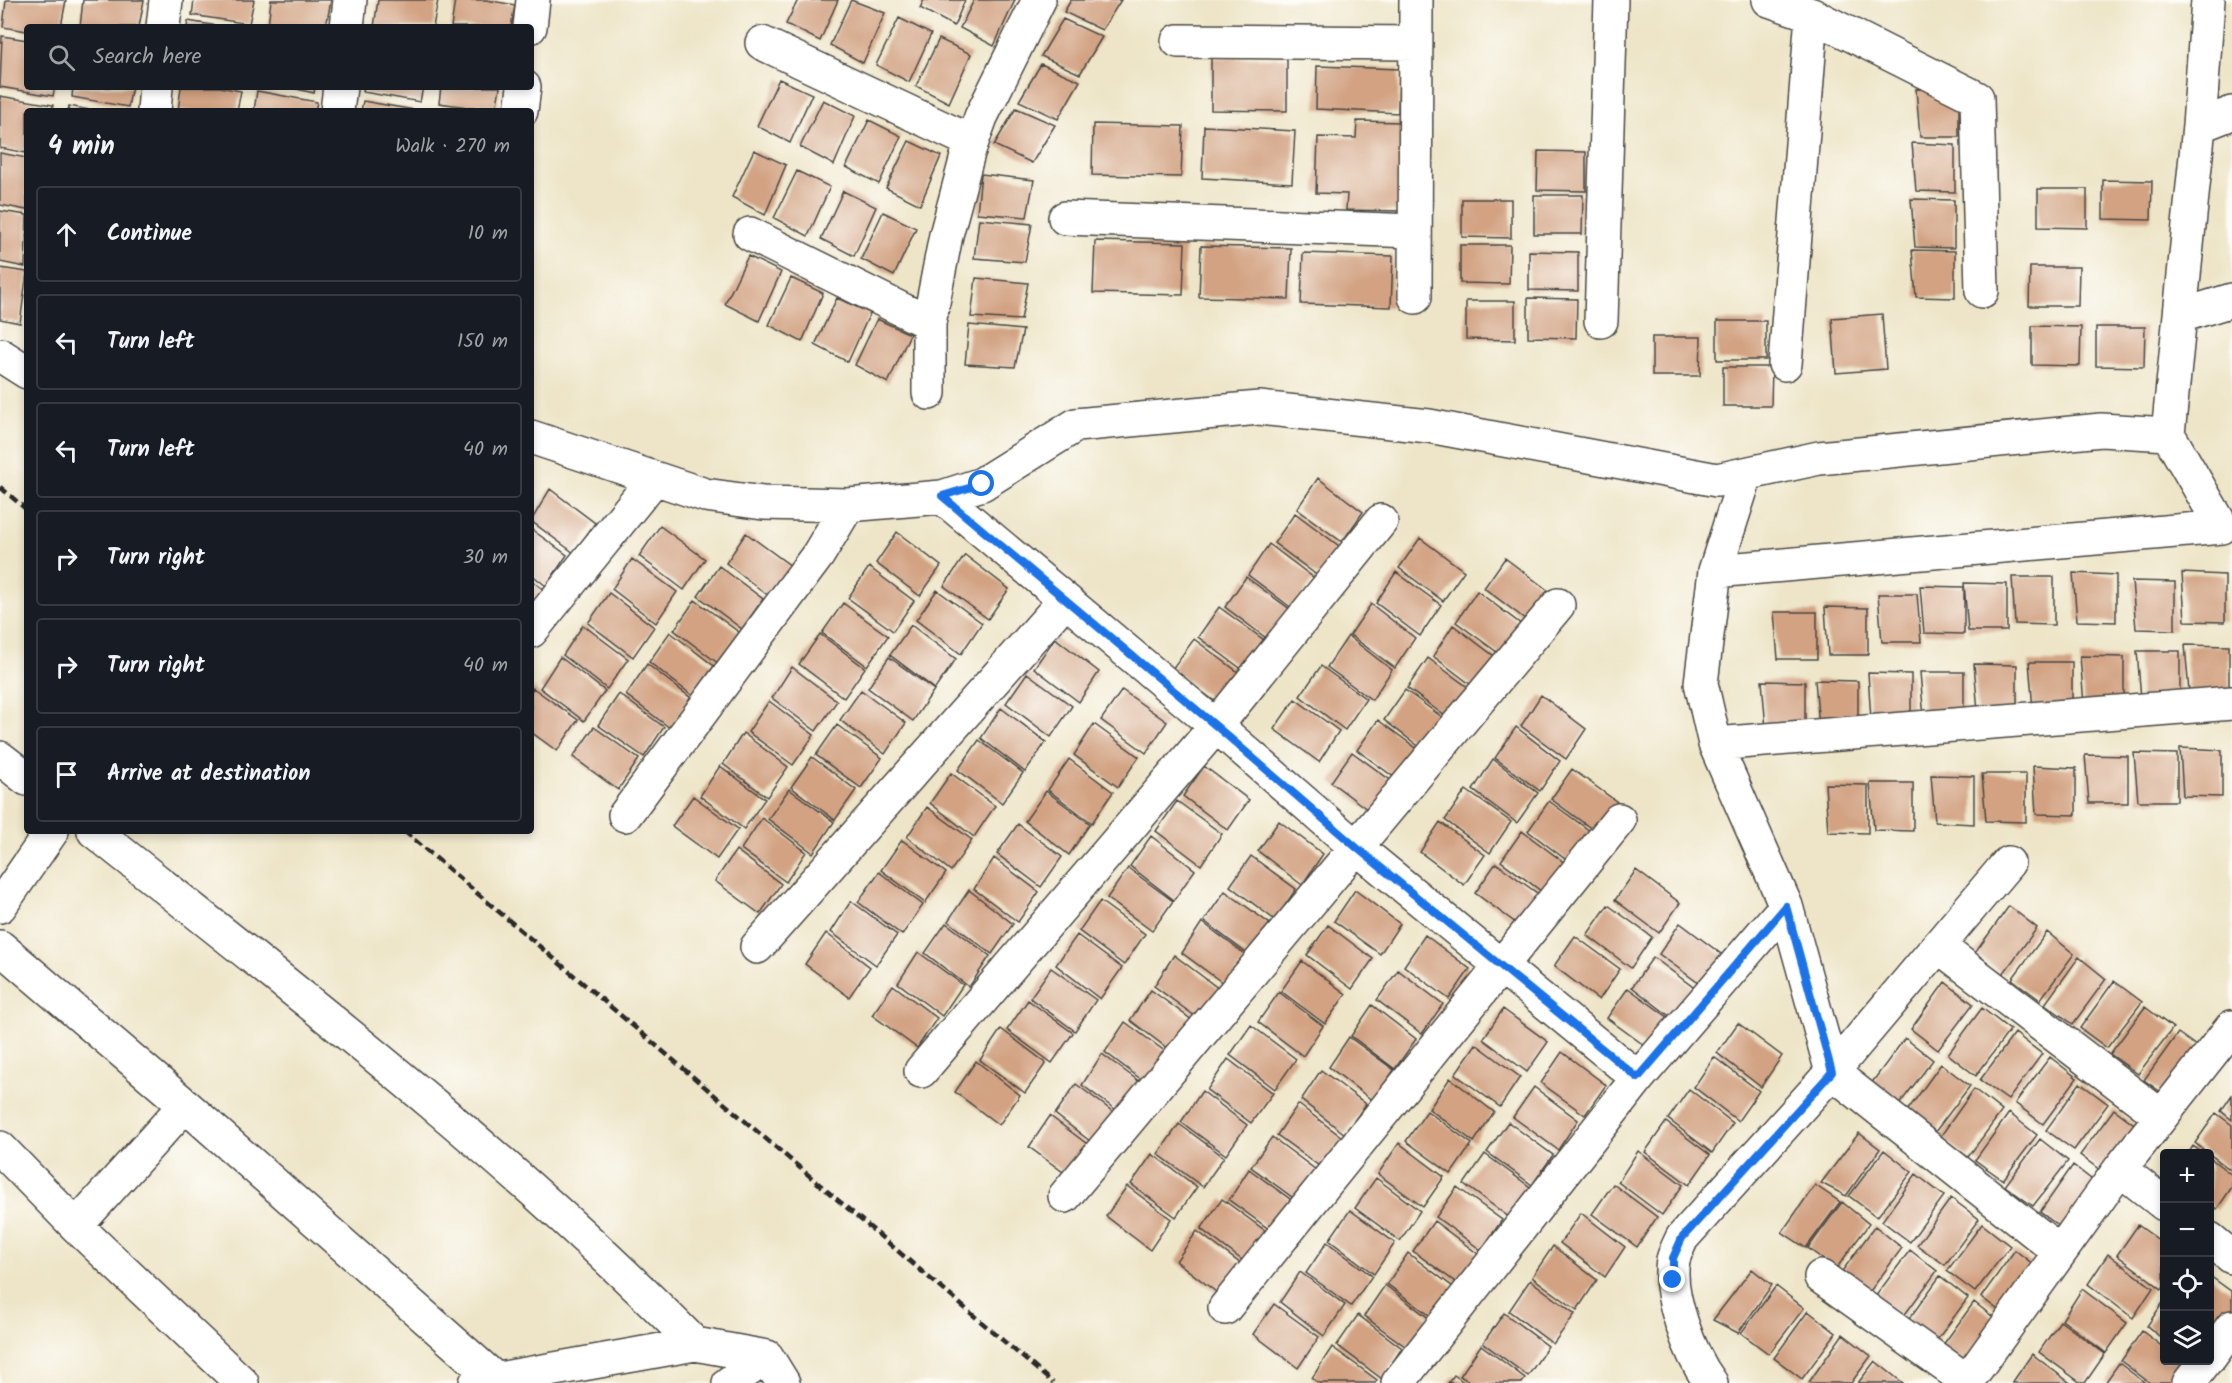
<!DOCTYPE html>
<meta charset="utf-8">
<style>
:root{--surface:#171b24;--page:#20242c;--text:#f1f3f6;--muted:#9ea1a6;--line:#363941}
body{margin:0;font-family:Kalam,sans-serif;background:var(--page);color:var(--text)}
.controls{position:absolute;right:18px;bottom:18px;display:grid;overflow:hidden;border-radius:6px;box-shadow:0 3px 9px #0003}
.controls button{width:54px;height:54px;display:grid;place-items:center;padding:0;border:0;border-bottom:2px solid var(--line);background:var(--surface);color:var(--text);font:30px sans-serif}
.stop{position:absolute;width:18px;height:18px;margin:-14px;border:4px solid #1a73e8;border-radius:50%;background:#fff}
.stop.end{background:#1a73e8;border-color:#fff;box-shadow:0 2px 6px #0008}
.list{margin:0;padding:0;list-style:none}
h2{display:flex;justify-content:space-between;align-items:center;height:78px;margin:0;padding:0 24px;font-size:26px}
h2 small{font-size:20px;font-weight:400;color:var(--muted)}
.list li{display:grid;grid-template-columns:39px 1fr auto;gap:18px;align-items:center;box-sizing:border-box;height:96px;margin:0 12px 12px;padding:0 12px;border:2px solid var(--line);border-radius:6px}
.list b{display:block;font-size:22px;white-space:nowrap}
.list em{font-size:20px;font-style:normal;color:var(--muted)}
.icon{flex:none;width:33px;height:33px;fill:none;stroke:currentColor;stroke-width:2;stroke-linecap:round;stroke-linejoin:round}
.map{position:relative;flex:none;width:2232px;height:1383px;overflow:hidden}
.search{position:absolute;background:var(--surface);box-shadow:0 3px 9px #0003;left:24px;top:24px;width:510px;height:66px;display:flex;align-items:center;gap:15px;box-sizing:border-box;padding:0 21px;border-radius:6px;color:var(--muted);font-size:22px}
.panel{position:absolute;background:var(--surface);box-shadow:0 3px 9px #0003;left:24px;top:108px;width:510px;height:726px;border-radius:6px}
.map>svg:first-child{display:block}
.building{fill:#d2a282}
.lines{fill:none;stroke-linecap:round;stroke-linejoin:round}
.minor-casing{stroke:#484743;stroke-width:36}
.minor{stroke:#fff;stroke-width:33}
.rail{stroke:#2b2b2b;stroke-width:4.5;stroke-dasharray:9 4.5;stroke-linecap:butt}
.route{stroke:#1a73e8;stroke-width:8}
</style>
<div class="map">
<svg width="2232" height="1383" viewBox="0 0 2232 1383">
<rect width="100%" height="100%" fill="#fdfcf7"/>
<filter id="ink" filterUnits="userSpaceOnUse"><feTurbulence type="fractalNoise" baseFrequency=".0167" numOctaves="2"/><feDisplacementMap in="SourceGraphic" scale="12" xChannelSelector="R" yChannelSelector="G"/><feConvolveMatrix kernelMatrix="1 2 1 2 8 2 1 2 1" color-interpolation-filters="sRGB"/></filter>
<filter id="wash" filterUnits="userSpaceOnUse"><feTurbulence type="fractalNoise" baseFrequency=".008" numOctaves="4" result="noise"/><feDisplacementMap in="SourceGraphic" scale="24" xChannelSelector="R" yChannelSelector="G"/><feGaussianBlur stdDeviation="1.35" result="paint"/><feColorMatrix in="noise" values="0 0 0 0 0 0 0 0 0 0 0 0 0 0 0 0 0 1.4 0 .05"/><feComposite in="paint" operator="in"/></filter>
<g filter="url(#wash)">
<rect width="100%" height="100%" fill="#eee5c8"/>
<g id="blocks">
<path class="building" d="M6,0H66L61,27H27V31L3,27Z
M83,0H144L139,27H80Z
M194,0H254L249,24L192,15Z
M271,0H331L326,27L268,26Z
M378,0H438L433,27H374Z
M455,0H486L515,5L511,27H451Z
M798,0H838L820,41L786,24Z
M851,0L885,13L863,63L830,45Z
M924,0H965L954,26L920,8Z
M974,0H1015L994,46L960,28Z
M1071,0H1121L1102,30L1064,12Z
M899,18L931,34L909,82L876,65Z
M1063,19L1102,37L1080,74L1041,56Z
M188,21L217,26V27H187Z
M2,36L27,40V87H55L53,96L0,87Z
M939,39L971,54L949,103L916,86Z
M1211,58H1287V111L1211,110Z
M1041,64L1080,81L1058,119L1019,101Z
M1317,66L1399,69L1398,113L1316,109Z
M779,79L812,94L790,143L757,126Z
M73,87H132L128,107L72,97Z
M181,87H220L241,91L237,111H178Z
M288,87H315L314,93Z
M364,87H423L420,102L363,92Z
M441,87H500L496,111L439,103Z
M1916,89L1959,90V137H1920Z
M257,91L317,102L315,111H254Z
M0,96L53,105L52,111H27V153L0,148Z
M823,100L855,116L834,165L800,147Z
M363,101L414,110V111H361Z
M69,106L90,110V111H68Z
M1016,108L1055,125L1032,163L994,145Z
M869,120L901,136L879,184L846,167Z
M1357,121L1401,122L1405,211L1346,210L1347,194L1316,193L1318,137L1356,138Z
M1093,124L1183,126L1181,177L1092,175Z
M1204,126L1295,131L1292,183L1202,178Z
M909,141L941,156L920,205L886,188Z
M1912,143L1955,145V192L1916,191Z
M754,150L786,165L765,215L732,197Z
M1538,151L1586,152V191L1537,190Z
M0,153L27,158V210L0,205Z
M797,171L830,187L808,236L774,218Z
M981,174L1034,180L1027,217L977,213Z
M2103,180L2152,181L2151,220L2103,219Z
M2038,189H2087V228L2038,227Z
M843,191L876,207L854,256L821,239Z
M1534,195H1583L1582,234H1534Z
M1462,199H1511V238L1462,237Z
M1911,199L1954,200V248L1915,247Z
M0,211L27,215L25,267L0,262Z
M883,212L916,228L894,276L861,259Z
M979,219L1032,224L1025,262L974,258Z
M1095,241L1185,243L1183,295L1093,293Z
M1460,245H1510L1509,284L1460,283Z
M1201,246L1291,248L1289,299L1199,297Z
M1912,250L1955,251V298L1916,297Z
M1529,251L1578,252V291L1529,290Z
M1303,253L1393,256L1391,307L1301,304Z
M748,256L781,272L759,321L725,304Z
M2030,267H2079L2078,306H2029Z
M0,268L27,272L20,323L0,319Z
M791,278L823,293L802,342L769,325Z
M976,278L1028,283L1021,320L971,317Z
M837,298L870,313L848,362L815,345Z
M1528,298L1577,299L1576,338L1528,337Z
M1466,301H1515V340L1466,339Z
M1882,314L1886,369L1836,373L1832,318Z
M877,319L910,334L888,383L855,365Z
M1717,321H1766V360H1717Z
M969,325L1023,330L1015,367L965,364Z
M2032,326L2081,327L2080,366L2032,365Z
M2096,327H2145L2144,367L2096,366Z
M1652,337H1701L1700,376H1652Z
M1723,367H1772L1771,406H1723Z
M1318,478L1363,512L1342,542L1297,509Z
M550,489L595,523L574,553L531,521Z
M1295,513L1339,546L1318,576L1274,543Z
M660,526L705,559L684,590L639,556Z
M531,529L567,555L546,586L531,574Z
M897,532L941,566L920,596L876,563Z
M746,533L791,566L770,597L726,563Z
M1420,538L1464,571L1443,601L1399,568Z
M1269,544L1314,578L1293,609L1248,575Z
M965,555L1009,589L988,619L944,586Z
M1505,558L1550,592L1529,622L1484,588Z
M632,559L677,592L656,623L612,589Z
M719,566L763,599L742,629L698,596Z
M869,567L914,601L893,631L848,598Z
M1396,572L1441,605L1420,636L1376,603Z
M2073,573L2116,575V622L2077,621Z
M2182,573L2225,575V622L2185,621Z
M1246,577L1291,610L1270,641L1225,607Z
M2012,577H2054V625L2015,624Z
M531,580L544,590L531,608Z
M2132,581L2175,582V630L2136,629Z
M1964,583L2007,584V631H1968Z
M1920,586L1964,587V634L1924,633Z
M937,590L982,623L961,654L916,620Z
M1477,591L1522,625L1501,655L1456,622Z
M609,593L654,627L633,657L588,623Z
M1878,594H1917L1921,642H1882Z
M695,600L740,633L719,664L674,630Z
M843,603L888,636L867,666L822,633Z
M1371,604L1415,638L1395,668L1350,635Z
M1219,607L1264,640L1243,670L1198,637Z
M1825,607L1868,608V655H1828Z
M1774,612H1817V659H1778Z
M583,625L628,659L607,689L563,655Z
M911,625L956,659L935,689L890,655Z
M1453,625L1498,659L1478,690L1433,656Z
M670,632L714,666L693,696L649,662Z
M820,634L865,668L844,698L799,664Z
M1348,636L1392,670L1372,700L1327,667Z
M1055,638L1099,672L1079,702L1034,668Z
M1194,639L1238,672L1217,703L1172,669Z
M2185,645L2229,646V694L2189,692Z
M2137,651H2180V699L2141,698Z
M2080,656L2124,657V705L2084,704Z
M560,657L605,691L584,721L540,688Z
M889,657L934,690L913,721L868,688Z
M1428,658L1473,691L1452,721L1407,688Z
M2029,662H2072V709H2033Z
M647,664L691,698L670,728L626,695Z
M1974,664L2017,665V713L1978,712Z
M1321,666L1366,699L1345,730L1300,696Z
M792,667L837,701L816,731L772,698Z
M1920,672H1964V720L1924,719Z
M1027,673L1072,706L1051,737L1006,703Z
M1868,673L1911,674V721L1871,720Z
M1815,680L1858,681V728L1819,727Z
M1762,681L1805,682V729H1766Z
M533,688L578,720L557,751L531,732V691Z
M861,690L906,723L885,754L840,720Z
M1122,690L1167,722L1146,753L1101,720Z
M1405,690L1450,723L1429,754L1384,720Z
M619,694L664,727L644,757L598,725Z
M1541,695L1586,729L1566,759L1521,726Z
M1295,699L1339,731L1319,762L1274,729Z
M769,701L814,735L793,765L748,732Z
M1001,708L1046,742L1025,772L981,738Z
M1378,720L1423,753L1402,783L1357,750Z
M1094,724L1139,757L1118,787L1074,755Z
M837,725L882,758L861,788L816,755Z
M594,727L639,759L618,790L573,757Z
M1516,727L1560,761L1540,791L1495,758Z
M743,733L788,767L767,797L723,764Z
M979,740L1023,773L1002,803L958,770Z
M2180,748L2222,750V797L2183,796Z
M1352,752L1397,785L1376,816L1331,782Z
M2134,753L2177,754V801H2138Z
M2085,755L2128,756V803H2089Z
M812,757L856,790L835,820L791,787Z
M1069,759L1113,792L1092,823L1048,790Z
M1493,759L1538,793L1517,823L1473,790Z
M720,766L765,799L744,829L700,796Z
M1204,766L1249,800L1228,830L1183,796Z
M2033,766L2076,768V815L2036,814Z
M1572,769L1617,802L1596,832L1551,799Z
M951,773L995,806L974,837L930,803Z
M1982,774H2026V822L1986,821Z
M1931,775L1974,776V824L1935,822Z
M1870,783H1913V831L1874,830Z
M1825,784L1868,785V833L1828,832Z
M789,789L834,822L813,853L768,819Z
M1466,790L1511,822L1490,853L1445,820Z
M1046,791L1090,824L1069,855L1025,821Z
M693,796L738,829L717,859L672,826Z
M1177,801L1222,834L1201,865L1156,831Z
M1549,801L1594,834L1573,865L1528,831Z
M927,807L972,840L951,871L907,837Z
M762,818L806,852L786,882L741,849Z
M1279,821L1323,854L1302,885L1258,851Z
M1440,822L1485,855L1464,885L1420,852Z
M1018,824L1062,857L1041,887L997,854Z
M1522,831L1566,864L1545,894L1501,861Z
M1151,836L1195,870L1174,900L1130,866Z
M902,840L946,873L925,903L881,870Z
M736,850L781,884L760,914L715,881Z
M1251,856L1296,889L1275,920L1230,886Z
M994,858L1039,892L1018,922L974,889Z
M1496,863L1541,896L1520,926L1475,893Z
M1128,868L1173,901L1152,931L1107,898Z
M1636,870L1680,903L1659,933L1615,900Z
M879,872L923,905L902,935L858,902Z
M969,890L1013,924L992,954L948,921Z
M1355,890L1400,924L1380,954L1334,921Z
M1225,891L1270,924L1249,955L1204,921Z
M851,901L897,935L876,965L831,932Z
M1100,901L1145,934L1124,965L1079,931Z
M1608,905L1652,937L1631,968L1587,935Z
M2009,906L2037,928L2003,974L1975,953Z
M1202,922L1247,956L1227,986L1182,953Z
M946,923L990,956L969,987L925,953Z
M1680,923L1725,957L1704,987L1659,954Z
M1328,925L1373,959L1352,989L1307,955Z
M2047,932L2074,954L2040,1000L2012,979Z
M826,933L870,967L849,997L805,964Z
M1077,935L1122,968L1100,999L1056,965Z
M1425,935L1470,969L1449,999L1404,966Z
M1575,936L1620,969L1599,1000L1554,966Z
M918,952L963,985L942,1016L898,983Z
M1174,955L1219,989L1199,1019L1154,986Z
M1653,957L1697,990L1676,1021L1632,987Z
M2079,957L2106,979L2073,1024L2045,1004Z
M1302,961L1346,994L1325,1024L1281,991Z
M1051,968L1096,1000L1075,1031L1030,998Z
M1398,970L1443,1004L1422,1034L1377,1000Z
M2114,981L2142,1002L2107,1048L2080,1028Z
M1945,982L1973,1004L1938,1050L1911,1029Z
M893,985L937,1018L917,1048L872,1015Z
M1628,988L1673,1021L1652,1051L1607,1018Z
M1151,990L1196,1023L1175,1054L1130,1020Z
M1279,992L1323,1026L1303,1056L1258,1022Z
M1028,1000L1073,1033L1052,1063L1007,1030Z
M1372,1005L1416,1039L1395,1069L1351,1036Z
M2145,1007L2173,1028L2138,1074L2110,1054Z
M1982,1008L2010,1030L1976,1076L1948,1054Z
M1503,1009L1548,1042L1527,1072L1483,1039Z
M1125,1022L1170,1055L1150,1086L1105,1052Z
M1738,1023L1782,1056L1761,1087L1717,1053Z
M1251,1025L1296,1059L1275,1089L1230,1055Z
M1001,1029L1046,1063L1025,1093L980,1060Z
M2015,1033L2042,1054L2008,1100L1980,1080Z
M2178,1033L2207,1054L2172,1100L2144,1080Z
M1349,1037L1394,1070L1373,1101L1329,1067Z
M1905,1038L1933,1060L1898,1106L1870,1085Z
M1476,1044L1520,1077L1500,1107L1455,1074Z
M1562,1052L1606,1085L1585,1115L1541,1083Z
M1102,1054L1148,1088L1127,1118L1082,1085Z
M1714,1057L1759,1091L1738,1121L1694,1087Z
M2050,1057L2077,1078L2043,1124L2015,1103Z
M1228,1059L1273,1093L1251,1123L1207,1090Z
M976,1061L1020,1095L999,1125L955,1092Z
M1941,1064L1970,1086L1935,1132L1907,1111Z
M1321,1070L1366,1104L1345,1134L1301,1100Z
M1450,1078L1494,1112L1474,1142L1429,1109Z
M2080,1083L2108,1104L2074,1150L2046,1130Z
M1076,1084L1120,1117L1099,1148L1055,1114Z
M1534,1087L1578,1120L1558,1150L1513,1117Z
M1689,1089L1733,1123L1712,1153L1668,1119Z
M1974,1089L2002,1111L1968,1157L1940,1137Z
M1202,1091L1247,1125L1226,1155L1181,1122Z
M2232,1095V1120L2221,1111Z
M1298,1104L1343,1138L1322,1168L1277,1135Z
M2114,1109L2142,1130L2108,1176L2080,1155Z
M1427,1111L1472,1144L1451,1174L1406,1141Z
M2009,1113L2037,1135L2003,1180L1975,1160Z
M2216,1113L2232,1125V1171L2195,1143Z
M1050,1116L1095,1150L1074,1180L1029,1147Z
M1508,1122L1553,1155L1532,1185L1487,1152Z
M1666,1122L1710,1155L1689,1185L1645,1152Z
M1179,1124L1224,1157L1203,1187L1158,1154Z
M1859,1133L1880,1149L1846,1196L1821,1183Z
M1272,1137L1316,1170L1296,1200L1251,1167Z
M2040,1139L2068,1161L2033,1206L2005,1186Z
M1399,1143L1444,1177L1423,1207L1378,1174Z
M2193,1146L2204,1154H2188Z
M1884,1150L1912,1172L1877,1217L1849,1196Z
M1638,1151L1683,1185L1662,1215L1618,1182Z
M1152,1154L1197,1187L1176,1217L1131,1184Z
M1485,1154L1530,1187L1509,1217L1464,1184Z
M2210,1158L2232,1175V1187L2217,1209L2210,1204Z
M2073,1165L2101,1187L2067,1232L2040,1212Z
M1249,1169L1294,1202L1273,1232L1229,1200Z
M1916,1174L1944,1196L1910,1242L1882,1221Z
M1376,1178L1420,1211L1400,1241L1355,1208Z
M1613,1184L1657,1217L1637,1247L1592,1214Z
M1815,1185L1840,1202L1806,1248L1782,1232Z
M1127,1186L1171,1219L1150,1250L1106,1216Z
M1457,1187L1502,1220L1481,1250L1436,1217Z
M1951,1198L1979,1219L1945,1265L1917,1245Z
M1222,1199L1267,1232L1246,1263L1201,1229Z
M1842,1202L1869,1224L1836,1269L1808,1248Z
M1350,1210L1395,1243L1374,1274L1329,1240Z
M1581,1213L1625,1247L1605,1277L1560,1243Z
M1434,1221L1478,1254L1458,1284L1413,1251Z
M1982,1224L2010,1246L1975,1292L1947,1271Z
M2138,1225L2164,1244V1285L2162,1289L2117,1255Z
M1875,1226L1902,1248L1868,1294L1840,1274Z
M1197,1231L1241,1264L1220,1295L1176,1261Z
M1327,1242L1372,1276L1351,1306L1306,1273Z
M1553,1246L1597,1280L1577,1310L1532,1277Z
M1910,1250L1937,1271L1903,1317L1875,1297Z
M2015,1250L2043,1272L2009,1318L1981,1297Z
M1408,1253L1453,1287L1432,1317L1387,1284Z
M2108,1254L2153,1288L2133,1318L2088,1284Z
M1752,1269L1772,1285L1738,1333L1713,1320Z
M1300,1272L1345,1305L1324,1336L1280,1302Z
M1940,1276L1968,1298L1934,1344L1906,1323Z
M2210,1276L2232,1292V1314L2221,1330L2210,1322Z
M1530,1280L1575,1314L1553,1344L1509,1311Z
M1385,1285L1430,1319L1409,1349L1364,1316Z
M1776,1286L1804,1308L1769,1354L1741,1333Z
M2082,1289L2127,1323L2106,1353L2062,1320Z
M2164,1301V1340L2147,1326Z
M1974,1302L2002,1324L1968,1369L1940,1349Z
M1274,1304L1319,1337L1298,1368L1253,1334Z
M1808,1311L1836,1333L1802,1379L1774,1358Z
M1504,1313L1548,1346L1528,1376L1483,1343Z
M1358,1315L1402,1348L1382,1379L1337,1345Z
M2060,1321L2105,1354L2085,1383H2081L2039,1352Z
M2142,1331L2164,1348V1360H2181L2186,1365L2173,1383H2150L2121,1361Z
M1843,1334L1871,1356L1851,1383H1811L1809,1382Z
M1481,1345L1525,1378L1522,1383H1471L1460,1376Z
M1332,1347L1377,1380L1375,1383H1319L1312,1378Z
M2032,1354L2070,1383H2012Z
M1875,1361L1903,1383H1858Z
M2119,1363L2145,1383H2105Z
M1454,1375L1465,1383H1448Z"/>
</g>
</g>
<g filter="url(#ink)">
<use href="#blocks" fill-opacity="0" stroke="#484743" stroke-width="1.5"/>
<g class="lines">
<defs>
<path id="minor" d="M1769,0L1812,15L1977,98L1982,291
M163,27L166,0
M347,27L350,0
M530,27L533,0
M1178,41L1416,43
M762,43L972,142
M154,111L156,87
M337,111L340,87
M521,111L524,87
M2199,126L2232,113
M1065,218L1414,231
M750,234L929,323
M1415,297L1416,0
M2180,316L2232,300
M1601,321L1611,0
M0,355L27,372
M1785,364L1812,15
M929,393V323L946,235L968,153L981,117L1039,0
M531,437L705,495L763,503L848,505L942,497L982,484L1076,425L1259,408L1429,426L1717,480L1819,458L2101,430L2168,434
M1746,474L1715,571L1701,683L1715,744L1786,906L1832,1072L2060,1252
M942,497L1216,726L1357,848L1638,1078
M1715,571L2222,527L2168,434L2199,126L2208,0
M531,631L654,479
M1715,744L2232,703
M0,758L27,779
M625,815L818,555L848,505
M94,831C300,995 510,1156 695,1344L476,1383
M0,906L52,831
M1938,946L2161,1116
M0,947L185,1105L495,1379
M757,947L1065,600
M921,1071L1216,726L1381,521
M0,1148L76,1226L242,1383
M2120,1169L2164,1204
M1065,1196L1558,605
M76,1226L185,1105
M2210,1239L2232,1257
M1821,1277L1967,1381
M1225,1308L1619,820
M695,1344L767,1357L783,1383
M2210,1357L2232,1327
M729,1383L767,1357
M1398,1383L1638,1078L1786,906
M1711,1383C1690,1355 1667,1294 1673,1260C1675,1252 1679,1245 1682,1238L1832,1072L2008,863
M1966,1383L2120,1169L2232,1027
M2189,1383L2206,1360"/>
</defs>
<use href="#minor" class="minor-casing"/>
<use href="#minor" class="minor"/>
<path class="rail" d="M0,487L27,510
M404,831L1053,1383"/>
</g>
</g>
<g class="lines" filter="url(#ink)">
<path class="route" d="M982,484L942,496L1216,726L1357,848L1638,1078L1786,906L1832,1072L1682,1238L1673,1258V1280"/>
</g>
</svg>
<div class="controls">
<button>+</button>
<button>−</button>
<button><svg class="icon" aria-label="locate" viewBox="0 0 24 24"><circle cx="12" cy="12" r="6"/><path d="M12 2v4M12 18v4M2 12h4M18 12h4"/></svg></button>
<button><svg class="icon" aria-label="layers" viewBox="0 0 24 24"><path d="M12 4l9 5-9 5-9-5zM3 14l9 5 9-5"/></svg></button>
</div>
<div class="stop" style="left:982px;top:484px"></div>
<div class="stop end" style="left:1673px;top:1280px"></div>
<div class="search"><svg class="icon" aria-label="search" viewBox="0 0 24 24"><circle cx="10" cy="10" r="6"/><path d="M15 15l6 6"/></svg>Search here</div>
<section class="panel">
<h2>4 min<small>Walk · 270 m</small></h2>
<ul class="list">
<li><svg class="icon" aria-label="ahead" viewBox="0 0 24 24"><path d="M12 20V5M6 11l6-6 6 6"/></svg><div><b>Continue</b></div><em>10 m</em></li>
<li><svg class="icon" aria-label="left" viewBox="0 0 24 24"><path d="M17 20v-9H6M10 6l-5 5 5 5"/></svg><div><b>Turn left</b></div><em>150 m</em></li>
<li><svg class="icon" aria-label="left" viewBox="0 0 24 24"><path d="M17 20v-9H6M10 6l-5 5 5 5"/></svg><div><b>Turn left</b></div><em>40 m</em></li>
<li><svg class="icon" aria-label="right" viewBox="0 0 24 24"><path d="M7 20v-9h11M14 6l5 5-5 5"/></svg><div><b>Turn right</b></div><em>30 m</em></li>
<li><svg class="icon" aria-label="right" viewBox="0 0 24 24"><path d="M7 20v-9h11M14 6l5 5-5 5"/></svg><div><b>Turn right</b></div><em>40 m</em></li>
<li><svg class="icon" aria-label="arrive" viewBox="0 0 24 24"><path d="M6 21V4h12l-3 4 3 4H6"/></svg><div><b>Arrive at destination</b></div></li>
</ul>
</section>
</div>
